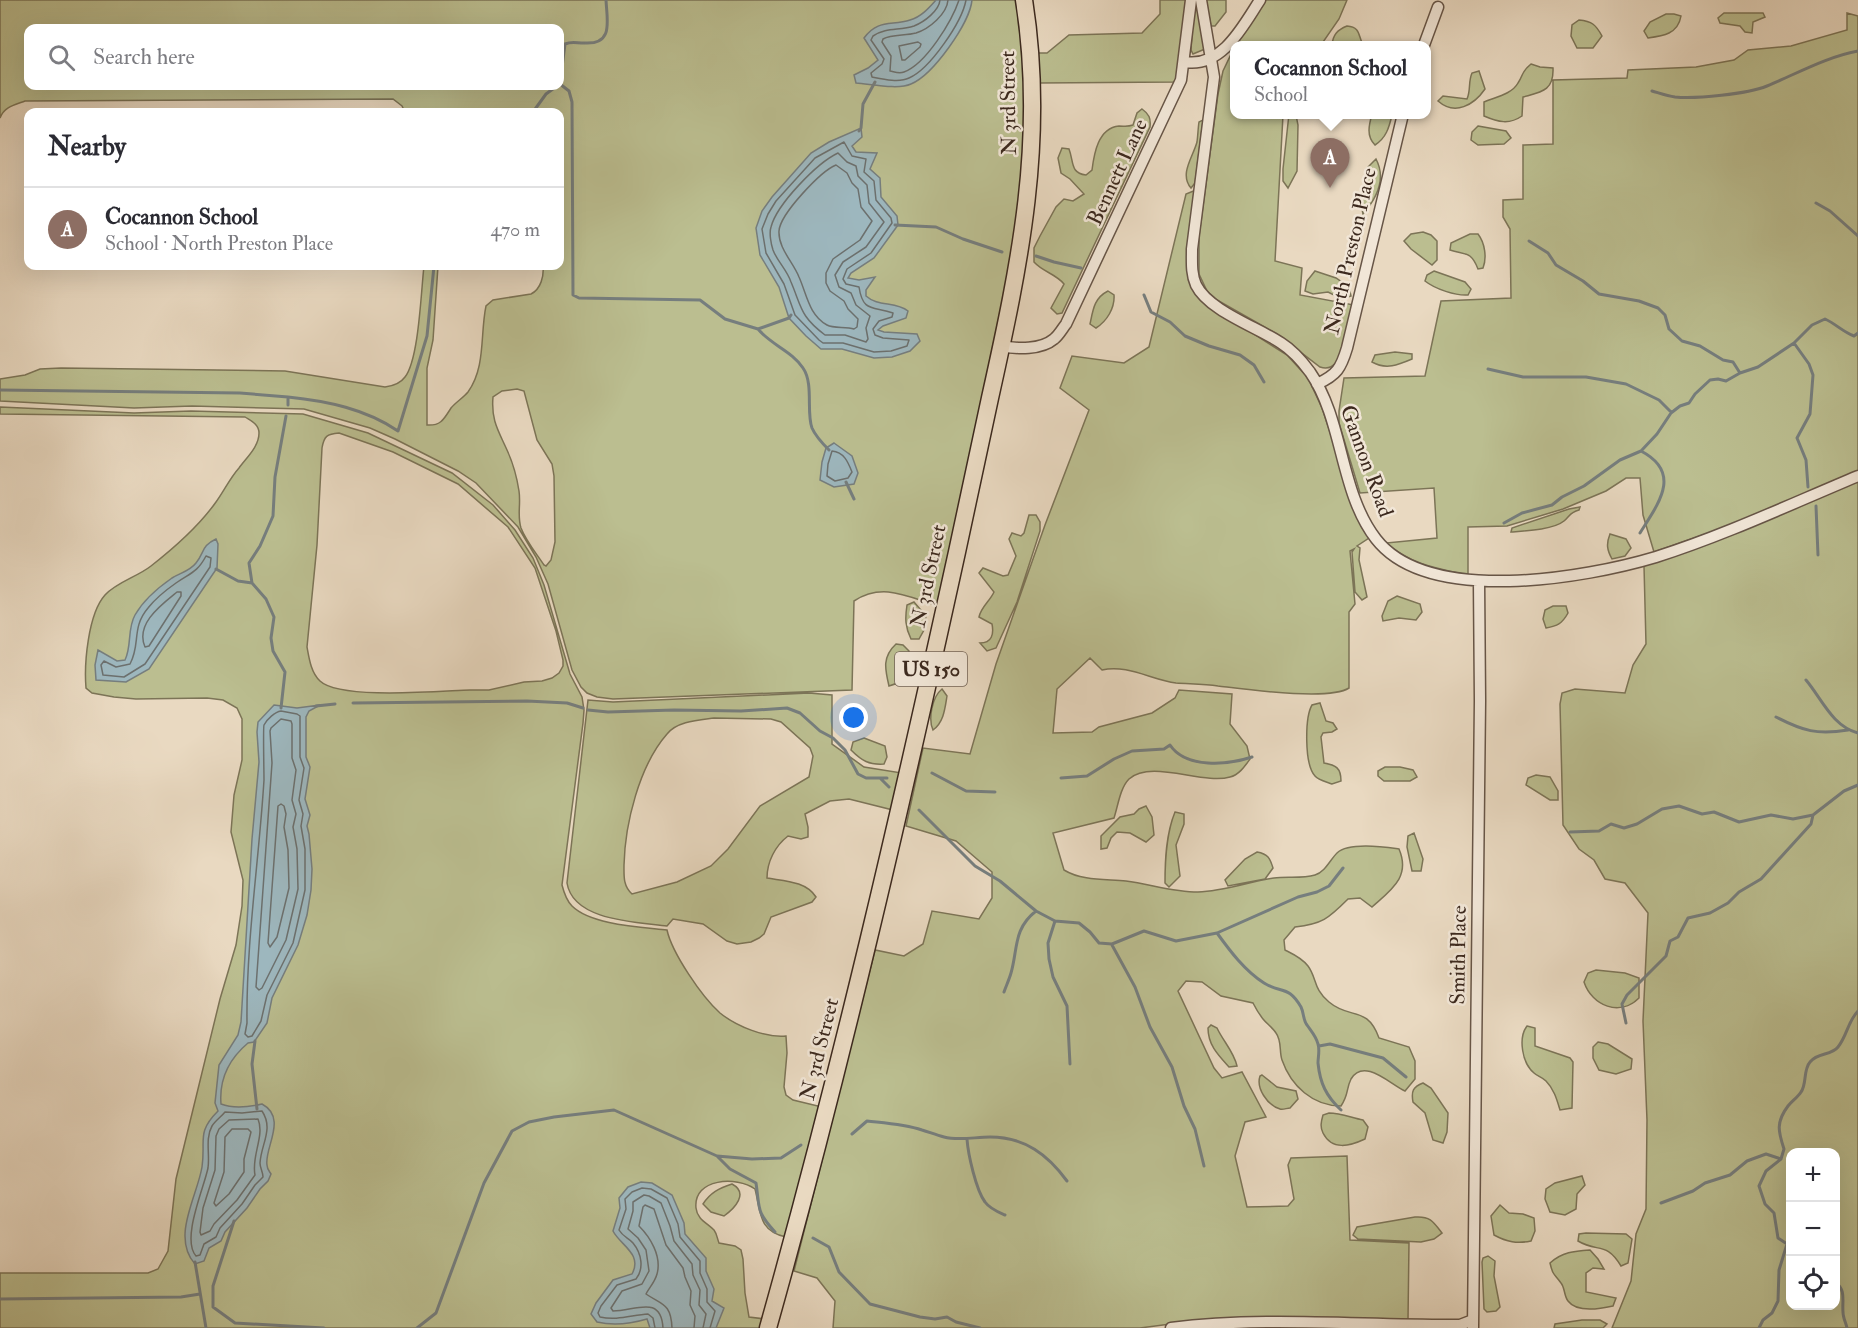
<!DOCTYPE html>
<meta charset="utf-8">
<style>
:root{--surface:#fff;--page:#f2f2f3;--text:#2b2b33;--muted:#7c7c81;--line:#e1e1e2;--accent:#b45309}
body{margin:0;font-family:"IM FELL Double Pica",serif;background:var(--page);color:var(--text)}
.controls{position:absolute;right:18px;bottom:18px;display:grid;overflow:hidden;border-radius:12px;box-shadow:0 6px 24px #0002}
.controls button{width:54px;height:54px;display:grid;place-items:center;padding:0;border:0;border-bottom:2px solid var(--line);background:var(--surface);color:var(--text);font:30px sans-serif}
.you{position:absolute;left:854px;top:718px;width:21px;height:21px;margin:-15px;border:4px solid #fff;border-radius:50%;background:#1a73e8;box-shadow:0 0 0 9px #1a73e833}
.badge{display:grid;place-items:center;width:39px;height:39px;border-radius:50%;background:var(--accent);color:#fff;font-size:20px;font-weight:700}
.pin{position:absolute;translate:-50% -50px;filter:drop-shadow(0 2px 3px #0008)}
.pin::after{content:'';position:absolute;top:32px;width:21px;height:18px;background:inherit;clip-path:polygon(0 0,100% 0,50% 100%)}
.popup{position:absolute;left:1230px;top:41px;width:201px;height:78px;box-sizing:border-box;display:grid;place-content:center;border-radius:12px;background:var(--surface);filter:drop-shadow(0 2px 4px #0005);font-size:20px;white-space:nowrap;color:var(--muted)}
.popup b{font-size:22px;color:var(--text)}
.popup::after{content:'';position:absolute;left:50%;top:100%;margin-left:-12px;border:12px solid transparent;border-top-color:var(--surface)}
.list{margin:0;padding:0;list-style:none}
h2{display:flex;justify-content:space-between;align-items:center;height:78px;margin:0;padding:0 24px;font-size:26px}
h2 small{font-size:20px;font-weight:400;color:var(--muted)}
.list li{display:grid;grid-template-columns:39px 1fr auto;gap:18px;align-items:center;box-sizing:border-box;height:84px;padding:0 24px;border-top:2px solid var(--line)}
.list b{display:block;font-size:22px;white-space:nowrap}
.list p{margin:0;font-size:20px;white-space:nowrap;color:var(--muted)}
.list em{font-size:20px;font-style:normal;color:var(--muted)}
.icon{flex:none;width:33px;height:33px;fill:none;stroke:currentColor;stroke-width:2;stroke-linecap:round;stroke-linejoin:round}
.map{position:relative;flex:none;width:1858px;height:1328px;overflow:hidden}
.search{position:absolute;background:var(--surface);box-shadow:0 6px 24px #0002;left:24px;top:24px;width:540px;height:66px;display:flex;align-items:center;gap:15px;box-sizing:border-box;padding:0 21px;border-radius:12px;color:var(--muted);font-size:22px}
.panel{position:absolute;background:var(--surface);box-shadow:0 6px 24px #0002;left:24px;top:108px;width:540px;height:162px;border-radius:12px}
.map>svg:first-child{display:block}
.green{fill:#bbbe90;stroke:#7c7457;stroke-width:1.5;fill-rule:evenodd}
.water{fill:#9db7be;stroke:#767e7e;stroke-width:1.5}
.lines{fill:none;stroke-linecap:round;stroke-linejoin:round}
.shore{stroke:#6c706e;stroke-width:1.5}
.stream{stroke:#767e7e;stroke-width:3}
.minor-casing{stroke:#675547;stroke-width:13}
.primary-casing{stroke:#3c291e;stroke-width:19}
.minor{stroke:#f1e6d7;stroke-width:10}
.primary{stroke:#e9d9c1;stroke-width:16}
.labels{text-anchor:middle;stroke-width:5;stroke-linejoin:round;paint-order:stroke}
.shield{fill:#f1e6d7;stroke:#726256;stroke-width:1.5}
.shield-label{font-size:20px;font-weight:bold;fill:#3c291e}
.street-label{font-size:21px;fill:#3c291e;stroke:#f1e6d7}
</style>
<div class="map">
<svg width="1858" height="1328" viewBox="0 0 1858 1328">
<rect width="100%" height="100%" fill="#e9d9c1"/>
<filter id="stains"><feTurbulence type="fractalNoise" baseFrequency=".00333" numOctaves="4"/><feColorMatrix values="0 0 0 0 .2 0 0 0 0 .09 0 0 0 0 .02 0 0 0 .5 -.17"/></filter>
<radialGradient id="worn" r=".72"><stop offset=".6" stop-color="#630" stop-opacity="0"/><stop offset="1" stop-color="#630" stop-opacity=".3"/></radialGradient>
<path class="green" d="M0,0H1017L1027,94L1017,232L938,606C908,597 883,582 854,601L852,690L613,699L597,697L587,693L581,687L572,670L548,584L536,557L518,527L476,483L458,471L395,439L370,428L304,409L192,406L134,408L0,401V379L25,375L40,369L61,368L285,371L385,387C393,386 400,384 405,377C419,359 421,291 424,266H438L433,340L427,368V425C441,426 444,419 451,408C456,402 463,398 468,392C486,367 480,334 486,306L493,300L531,294C541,289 544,276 543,266H560V112H405L402,106L393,99L25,101C14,105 4,107 0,118ZM28,28H560V86H28ZM517,389L524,391L537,440L552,464L554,476L555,542L551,560L546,566L544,565C536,553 526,541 521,528C517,516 521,504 519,491C517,478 513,463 507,450C498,430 491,420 493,397L502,391Z
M1160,0H1187L1178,76L1175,82L1039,83L1037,53H1047L1069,35L1142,33L1160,14Z
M1206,0H1226V12L1215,26H1211Z
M1266,0H1347L1339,19L1321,45H1236Z
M1194,2H1196L1205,49L1193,54L1191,50Z
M1724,13H1763L1765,17L1753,22L1752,33L1745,32L1740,26L1720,23L1718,18Z
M1847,13L1858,16V471L1723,528L1654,552L1643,515L1640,478H1626L1606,491L1563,509L1507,526L1468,527V575C1435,568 1413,565 1386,543L1437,538L1434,488L1360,493L1339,423V411L1344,378L1425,376L1441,301L1511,298L1510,229L1503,217V200L1523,199V145L1553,144V80L1627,78L1628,70L1696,67L1734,60L1748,50L1791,46L1847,30Z
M1666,14H1674L1681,16C1678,34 1663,36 1648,38L1644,31L1650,22Z
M1579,20C1592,21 1596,25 1602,36L1593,48H1577L1571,36L1572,25Z
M1347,26C1361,27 1358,36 1363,45H1332C1333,35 1337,30 1347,26Z
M1234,48V114L1283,115L1275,261L1302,268L1300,295L1354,305L1339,359C1334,366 1329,370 1320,367L1277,334L1217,300L1207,291L1199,274V236L1218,94L1223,71Z
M1531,64L1540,67L1553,68C1554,91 1541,92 1523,97L1522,116C1509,125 1498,122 1484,116V102C1496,97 1512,94 1518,83C1524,74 1521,72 1531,64Z
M1479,71L1485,89C1474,105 1455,116 1438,101L1443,96L1467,99C1471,90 1468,82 1472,73Z
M1142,109C1149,114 1151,118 1150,127L1062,313L1057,314L1051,308L1064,284C1056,274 1043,272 1034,262V248L1040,236L1056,207L1064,199L1073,201L1084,194L1070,179L1061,173L1058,158L1062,148L1069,149C1074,162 1070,173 1086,175L1092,170C1094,154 1098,128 1119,126C1125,126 1127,127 1133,125L1137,113Z
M1289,114L1296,115L1298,125L1297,171L1288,188L1283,181V169Z
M1372,114L1392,115C1389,128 1386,138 1375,145C1366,136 1369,125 1372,114Z
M1203,120L1195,183L1191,188C1179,174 1193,157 1197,142C1198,135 1198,128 1199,122Z
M1478,126L1506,131L1511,138L1504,144L1478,145L1471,140L1472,132Z
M1376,159C1386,178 1377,198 1363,214L1361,204L1366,169Z
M1196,190L1189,279L1249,331L1287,355L1308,378L1322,408L1361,526L1369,538L1357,546L1360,548L1359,560L1367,597L1362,600L1355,592L1352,552L1354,549L1350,551L1355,604L1349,612V688C1329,701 1244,689 1218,686C1204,684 1190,684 1176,683C1152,680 1127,664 1102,670L1090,658L1057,689L1053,733L1092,732L1099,727L1152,713L1175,698L1179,690L1232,694L1230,724L1247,746L1250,759C1245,766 1239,775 1230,777C1203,785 1151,759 1129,779C1120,788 1118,806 1114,818L1053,833L1064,870C1082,881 1105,879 1126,881C1150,884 1173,892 1198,892C1224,891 1248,882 1274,878C1287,876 1301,879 1315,875C1325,872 1330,860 1337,853C1349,842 1384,847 1399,849C1411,877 1391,890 1372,907L1360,898L1348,899C1328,919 1322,924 1295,927L1284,940L1285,950C1293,954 1302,958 1308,966C1317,978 1313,989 1329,1002C1350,1020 1367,1005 1379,1038L1409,1047L1415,1061V1079L1405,1091C1391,1085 1364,1057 1351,1079C1346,1089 1349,1094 1341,1106C1313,1106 1291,1086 1282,1060C1279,1051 1282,1041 1276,1033C1273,1028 1267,1024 1263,1019C1259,1014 1256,1009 1253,1003L1221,996L1202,982L1186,981L1178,991L1214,1068L1222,1078L1242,1072L1266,1117L1245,1122L1235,1156L1247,1207L1288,1206L1294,1199L1288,1165L1291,1158L1347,1156L1350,1240L1409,1243L1408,1320H1201L1140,1328H833L835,1301L817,1278L794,1271L875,950L904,956L923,944L932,911L979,919L992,898V872L956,841L906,826L923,748L970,754L996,664L1045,525L1089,410L1060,388L1072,356L1124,363L1149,347L1186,194Z
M1423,232L1431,235L1437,241V260L1432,265L1411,249L1404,241L1411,234Z
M1470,234H1478C1485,243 1487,258 1483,268L1478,269C1471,251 1466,255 1450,250L1451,243Z
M1315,271L1336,278L1349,287L1351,296L1342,299L1328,292L1313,294L1305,291L1307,281Z
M1434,271L1465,282L1471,289L1468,295C1456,296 1435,289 1425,281L1427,275Z
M1108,291L1114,295C1115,308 1107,321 1096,328L1090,324C1093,310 1094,298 1108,291Z
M1395,352L1412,354V359C1398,365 1386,370 1372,362L1375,355Z
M0,407L134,413L191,411L303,414L368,433L452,473L493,505L515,530L533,558L544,585L570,674L582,697L584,710L583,723L562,885C564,893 566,900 572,906C591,925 641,927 667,930C672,953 702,997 720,1013C736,1026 765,1038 786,1036L787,1053L784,1087L786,1095L793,1100L822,1107L786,1237C758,1231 761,1212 755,1189C737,1176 693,1178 696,1208C697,1219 707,1223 714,1230C717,1234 717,1238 719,1243L735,1246L741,1250L743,1259L745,1293L749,1317L765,1319L762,1328H0V1273H148L158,1269L168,1251L176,1179L220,999L236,945L242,906L243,880L231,832L234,795L242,760V719L237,708L223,700L207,698L136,699L114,697L92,693L86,688C84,664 88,614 105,595C117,582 137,577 151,566C174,548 199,526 216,502C224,491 230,478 239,468C246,458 259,447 259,433C259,424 251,421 245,417L0,414ZM339,433L393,452L458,484L508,527L535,568L556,631L563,660V666L559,673L552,678L542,681L524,682L489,690H470C440,691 340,700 320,681C311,673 309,658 307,647L317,545L322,448C324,436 327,434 339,433Z
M1858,481V1328H1612L1631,1281L1636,1234L1646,1209L1647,1120L1643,1021L1648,913L1625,883L1605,879L1594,860L1579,849L1563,825L1560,704L1562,693L1575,689L1625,693L1633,665L1646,644L1644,566ZM1790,1152H1836V1306H1790Z
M1580,507L1579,510C1570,512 1570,516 1564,521C1553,530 1524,531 1511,532L1512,528L1569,509Z
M1029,515H1036L1040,522V531L1017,602L996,648L987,651L980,643C992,643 994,634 992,624L979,617C981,607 990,601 994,592L979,573L983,568L1003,576L1008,575L1016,556L1009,539L1012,533L1021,536L1024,533Z
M1610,534L1626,539L1631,548L1625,556L1612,559C1607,550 1606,544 1610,534Z
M1397,596L1420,604L1422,612L1416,620L1399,618L1383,621L1382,616L1388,601Z
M914,602L926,616L924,630L919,639H911C905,627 905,618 907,605Z
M1553,606H1566L1568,613C1562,624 1557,626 1546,628L1543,619L1545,610Z
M896,644L903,645L909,651C909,666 907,682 889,686C885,669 882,657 896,644Z
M942,689L947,696C945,708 944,722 933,730C928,719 932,697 942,689Z
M809,693L832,695V744L864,767L902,773L893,810L849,799L830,801L805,814L808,827V837L801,839L788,836C775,846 767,862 767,878C784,881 806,881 816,897L812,902L771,917L764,934L759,938L751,942L737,944L727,941L703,924L673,919L667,926C637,922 573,921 567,883L588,700L613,702ZM714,718L771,719L781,722L810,748L813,756L809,777L760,806L728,849L711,866L677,882L632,894C623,886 624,876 624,865C625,824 639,766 667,734C677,721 699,720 714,718Z
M1320,703L1326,721L1333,723L1337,729L1332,732L1323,733L1321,737L1324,763C1336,765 1341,768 1341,781L1332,784C1327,782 1318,780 1315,776C1304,764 1305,717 1312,705Z
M864,738L885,746L887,757L884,764C869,765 862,761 851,750L853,742Z
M1385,767H1400L1413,770L1417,777L1410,781H1384L1378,776V771Z
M1536,775L1550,777L1558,791V800H1550L1526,785L1528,778Z
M1146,806L1152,817L1154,835L1146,842L1130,833L1117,832L1111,838L1107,848L1101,849V836L1120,817L1134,814L1139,809Z
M1175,812L1184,814V824L1176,845L1180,876L1169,887L1165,883C1165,860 1166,834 1175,812Z
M1414,833L1423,859L1421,871H1412L1407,847L1408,836Z
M1257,852C1268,854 1270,858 1273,868L1265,879L1228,886L1225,880L1245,859Z
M1596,970L1625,973L1639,978V998C1620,1017 1592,1006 1584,982L1588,973Z
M1211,1025L1217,1028C1223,1041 1234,1052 1237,1066L1229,1067C1218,1055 1208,1045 1208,1028Z
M1527,1026L1535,1028V1046L1570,1058L1573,1062L1572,1108L1560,1110C1557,1100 1554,1089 1546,1081C1542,1077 1537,1076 1534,1073C1522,1063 1518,1038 1527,1026Z
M1598,1042L1608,1044L1632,1059L1631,1069L1616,1074L1599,1070L1593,1058V1047Z
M1262,1075L1277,1087L1296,1091L1298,1099L1290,1108C1287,1108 1283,1110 1280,1109C1267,1105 1256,1088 1260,1076Z
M1423,1083L1431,1088L1448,1113L1447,1132L1443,1143L1433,1140L1425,1113L1413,1102C1411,1091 1413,1087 1423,1083Z
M1329,1113C1341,1113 1352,1118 1363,1120L1368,1127L1365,1139C1350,1146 1332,1151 1323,1133C1320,1127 1321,1122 1323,1115Z
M1582,1176L1585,1185L1577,1194L1576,1209L1565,1215L1550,1212L1545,1199L1546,1189L1555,1183Z
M732,1184C749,1193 735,1208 724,1216L711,1212L703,1204C710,1193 719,1188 732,1184Z
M1500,1205L1509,1213L1523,1214L1534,1218L1535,1231L1531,1241C1517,1244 1507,1242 1494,1235L1491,1216Z
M1415,1217C1430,1216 1433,1221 1442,1233L1434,1239L1421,1242L1358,1239L1353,1235L1357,1227Z
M1586,1233L1626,1234L1632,1239L1628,1263L1621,1266C1606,1241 1598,1253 1578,1241L1579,1234Z
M1590,1250L1598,1259L1604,1269L1593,1268L1586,1273V1292L1616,1298L1613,1306C1600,1309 1577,1313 1568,1301C1564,1296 1565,1288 1561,1283C1554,1273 1553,1276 1550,1263C1562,1252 1574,1251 1590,1250Z
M1488,1256L1495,1261L1494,1276L1500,1307L1496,1311L1487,1312L1484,1309L1482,1262L1483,1258Z
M1582,1320H1600L1607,1324L1603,1328H1554L1555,1324Z"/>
<path class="water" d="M936,0H972C970,23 933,75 911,84C898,90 871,84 856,83L854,75L868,68L878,60L864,38C878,19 891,26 910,20C921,17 929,8 936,0Z
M861,128L862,137L852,146L856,152L877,153L870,169L880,178L881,197L897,216L898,225L874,258L851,273L848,278L859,280L875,277L866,290V296C878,307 896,301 908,311L906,318L883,326L878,330L884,332L917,334L920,341L910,351L892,357L874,358L842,349H821L806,336L789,318L779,287L760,255L756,228L762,211L772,197L811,153L829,142Z
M834,443L852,456L858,473L854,484L834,487L820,480L822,462L826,448Z
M216,539L218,544L217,568L149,669L126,682L96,680L95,665L98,650L117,661L125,660C132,646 127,629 135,615C143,601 159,587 172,578C180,573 190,571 196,563C205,552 201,546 216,539Z
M274,705L297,708L320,705L309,711L306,717V757L310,767L305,799L310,815L307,826L309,834L312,869L311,890L307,915L298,945L272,998L267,1023L254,1042L248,1043C229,1059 219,1079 221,1104C234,1109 249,1107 262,1104C288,1118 264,1148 267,1165C267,1169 269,1171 271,1174L268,1181L260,1189L247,1208L225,1232L221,1241L209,1248L204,1261L195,1264C171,1237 197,1197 202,1167C206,1140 196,1133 218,1111L215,1103L219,1065L238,1035L241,1022L252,839L259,762L257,732L258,722Z
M641,1182L652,1183L672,1195L684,1223L685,1234L706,1258V1271L714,1289L712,1301L724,1308L716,1328H650L647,1319C630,1324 614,1326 597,1322L591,1314L596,1303L613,1280L632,1274C643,1254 620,1245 613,1231L620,1208L619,1198L628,1187Z"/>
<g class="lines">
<path class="shore" d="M940,0C939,11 924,22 914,26C899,31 887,27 873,36L871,40L884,59L882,64L871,73L872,77C882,79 899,83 909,78C930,69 962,22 966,0
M948,0C947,14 929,29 916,33C905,36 892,34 883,39L882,42L891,56L890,71C895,72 899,74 904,72C926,64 952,21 959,0
M918,42L921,44L920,47L905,60H902L899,46Z
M844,142L852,156L866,159L864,172L874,181L876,200L891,218L892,223L871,253L847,269L843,279L846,284L859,287C863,313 873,306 893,313L892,317L879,321L873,329L875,335L883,338L909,340L907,346L891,351L874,352L843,343H823L819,340L795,315L784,284L766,253L762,229L768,214L776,201L815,158Z
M838,153L847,162L856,166L858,176L867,185L869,203L884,222L866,247L843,262L835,275L839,287L851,293L856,305L870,316L866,328L868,339L866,342L845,335H825C800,316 802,308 791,282C787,270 777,261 773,250C771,244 769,233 771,227C777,204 817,163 838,153Z
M836,165L847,173L852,183L858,189L861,207L872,221L860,240L833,259L826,273V283L830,291L844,301L848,309L858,319L857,327L854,329C846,326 834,329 827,325C809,315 807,295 799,277C793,262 778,248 779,231C780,214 821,171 836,165Z
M832,451C844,452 848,462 852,472L848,478L835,481L827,476L828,464Z
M206,556L211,558L210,567L145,664L124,677L103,675L101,665L104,661L116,667L130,664C141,644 131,628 148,608C155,599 166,590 176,583C190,573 197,573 206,556Z
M177,592H181V596L149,646L145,647C135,624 161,605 177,592Z
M281,711L297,714L300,716V757L304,768L299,800L303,814L301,826L305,849V890L293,943L267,995L261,1021L252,1036L248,1037L245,1034L247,1023C246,942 259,861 264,780C264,772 263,727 264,725C267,719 275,712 281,711Z
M281,719L291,721L292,724V758L296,770L292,800L296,814L293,827L297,849L298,889L286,940L262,988L259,990L256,987L272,763L270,731L271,728Z
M281,804L284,806L286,814L284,827L288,850L289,888L277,937L270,947L268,943L278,806Z
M262,1111C274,1129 261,1144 260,1163C260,1168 263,1172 263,1177L255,1185L242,1204L220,1228L216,1237L204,1244L200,1255L196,1256C181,1239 204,1188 208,1168C210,1155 205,1138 212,1126C215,1121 221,1117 225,1112L242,1113Z
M258,1119C265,1136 251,1156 255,1175L237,1200L214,1224L210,1231L201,1235L200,1232L203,1208L215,1170L216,1136L219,1129L229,1120Z
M232,1129H248L251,1132L244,1159V1172L229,1194L216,1206L214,1203L224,1172L225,1137Z
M655,1328L653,1318L648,1314C632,1315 617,1321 600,1317L598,1313L601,1306L617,1285L636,1279C644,1269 642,1254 633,1243C629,1238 623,1237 619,1230L626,1209L625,1199L632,1192L642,1188L651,1189L667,1198L678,1224L680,1237L700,1261V1273L707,1289V1302L715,1311L710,1328
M663,1328C661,1294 635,1311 613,1311L611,1308L622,1291L642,1284L649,1271L646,1250L638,1238L628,1229L633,1211V1202L644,1195L649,1196L661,1203L670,1226L674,1241L692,1264L693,1275L700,1290L699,1305L706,1314L703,1328
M672,1328C671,1303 662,1305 646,1294C649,1288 655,1282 657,1274C662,1256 650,1237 639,1226L643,1207L645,1205L654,1209L666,1245L683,1268L685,1277L691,1291L690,1305L695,1316L694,1328"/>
<path class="stream" d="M560,83L565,44C572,41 576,43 584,43C614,45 607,21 606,0
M560,84L569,91L572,102L573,295L579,298L700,300L725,319L758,329L789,318L791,315
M1652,91C1659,93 1667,96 1675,97C1696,99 1747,94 1767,86C1796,74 1826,57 1858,51
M533,112L546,94L557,86
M859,131L861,128L863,104L875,82
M1816,203L1830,211L1858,236
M895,225L936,227L963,239L1002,252
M1529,241L1548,253L1556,265L1583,281L1599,294L1639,301L1658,308L1665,315L1669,329L1682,341L1700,346L1723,360L1733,362L1740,373
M1036,256L1054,262L1081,268
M1144,295L1151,312L1170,322L1185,336L1209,346L1240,355L1254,365L1264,382
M758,329C771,345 792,351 803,368C814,384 806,412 812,428C815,435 823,444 829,450
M1794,343L1809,364L1813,375L1810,414L1797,438L1806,460L1808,487
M1488,369L1523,377H1586L1626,384L1659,400L1671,412
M0,390L240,393L288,397V405
M288,397C327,401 366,409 398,431L427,336L434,266
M846,482L854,499
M1816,506L1818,555
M1504,523L1522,513L1552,505L1562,497L1584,486L1620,460L1641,451L1657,434L1671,413L1680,406L1689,403L1695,394L1710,380L1718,379L1726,381L1740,373L1758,367L1794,343L1812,325L1825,319C1836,324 1843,332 1854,336L1858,333
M1640,533C1658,504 1683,473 1641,451
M216,569L238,581L252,583
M1806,680C1822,699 1832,726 1858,733
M353,703L527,701L567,703L583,708
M316,706L335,704
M281,708L285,672L273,651L271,638L274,617L266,599L252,583L249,563L260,546L273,516L275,477L286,416
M588,710L608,712L674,710L741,711L787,708L800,713L820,731L833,738L845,750L858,774L866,778H887
M1776,717C1803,731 1817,735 1848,730
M932,773L966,791L995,792
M880,778L889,787
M1061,778L1087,776L1114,759L1132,751L1164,749L1170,745C1186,769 1228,765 1252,757
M919,810L975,866L1000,881L1036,911L1055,921L1079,923L1090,932L1099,943L1112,944L1144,931L1176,941L1217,933L1298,897L1317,892L1329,886L1343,868
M1570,832L1599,831L1611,824L1624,828L1637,824L1662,809L1679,806L1702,814L1714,812L1739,822L1771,815L1793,819L1813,815L1844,791L1858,785
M1055,921L1048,943L1049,959L1053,977L1067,1006L1070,1064
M1217,933C1230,951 1245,971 1264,983C1282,994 1288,985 1301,1007C1304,1013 1303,1020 1307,1025C1311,1031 1316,1036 1318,1044C1320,1050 1318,1057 1318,1063C1320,1083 1326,1096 1341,1110
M1112,945L1135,987L1150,1027L1172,1067L1184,1106L1195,1129L1204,1166
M1004,992C1006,986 1009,980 1011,973C1018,949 1013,929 1036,911
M1626,1023L1622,1004L1627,995L1666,956L1670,941L1678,937L1688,918L1710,913L1728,903L1739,892L1761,879L1811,824L1813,815
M255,1041L252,1064L257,1109
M1319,1046L1330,1044L1383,1058L1406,1077
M852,1134L867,1121C885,1123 904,1124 922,1130C929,1132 936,1135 944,1137C959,1141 975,1137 990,1137C1025,1137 1048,1155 1067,1181
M967,1139C968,1154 976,1190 985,1202C990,1209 998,1212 1005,1215
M717,1156L752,1159L781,1158L801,1145
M1661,1203L1693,1191L1705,1183L1730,1175L1747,1161L1766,1154L1781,1159
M234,1221L213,1286V1307L235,1323L324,1328
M813,1238L829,1247L839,1272L870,1304L920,1317L935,1319L947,1317L956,1322L980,1328
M195,1262L206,1328
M1836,1283C1846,1290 1842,1301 1843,1312C1843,1318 1846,1323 1847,1328
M0,1299L181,1297L200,1294
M417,1328L436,1313L484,1183L512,1131L529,1122L554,1117L614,1110L717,1156L730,1169L756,1183C760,1210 756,1211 775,1232
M1759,1328L1763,1320L1772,1313L1778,1301L1779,1270L1787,1244L1778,1238L1774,1213L1765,1204L1759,1186L1766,1171L1781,1159L1784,1149C1778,1131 1776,1122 1788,1106C1792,1101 1798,1097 1801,1092C1807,1084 1803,1070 1810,1062C1818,1052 1831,1056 1838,1047C1847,1036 1848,1021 1858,1011"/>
<defs>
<path id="minor" d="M1201,0L1214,77L1192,249C1192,262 1191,274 1196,285C1209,311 1257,327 1281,343C1292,350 1302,361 1310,372C1344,421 1339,491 1376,539C1428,606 1586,578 1656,557C1725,535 1791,504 1858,476
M1424,45L1438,7
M1185,62C1222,68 1243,26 1260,0
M1002,346C1017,349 1041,350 1054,339C1059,335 1062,329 1066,324L1181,80L1191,0
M1317,384C1337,375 1341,368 1347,348L1403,114
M1171,1328C1266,1316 1364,1326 1460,1325L1473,1320
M1473,1328L1480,701L1479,581"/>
<path id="primary" d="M768,1328C840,1072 900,812 957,552C968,501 979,450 990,398C1020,263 1046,139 1024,0"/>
</defs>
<use href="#minor" class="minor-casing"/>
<use href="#primary" class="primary-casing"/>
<use href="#minor" class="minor"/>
<use href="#primary" class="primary"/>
</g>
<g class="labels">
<rect class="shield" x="895" y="652" width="72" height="34" rx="4.5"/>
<g class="shield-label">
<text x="931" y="676">US 150</text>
</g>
<g class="street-label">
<text transform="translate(1008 103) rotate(-91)" y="7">N 3rd Street</text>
<text transform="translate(1117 172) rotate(-65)" y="7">Bennett Lane</text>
<text transform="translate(1350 251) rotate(-77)" y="7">North Preston Place</text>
<text transform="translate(1367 461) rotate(70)" y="7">Gannon Road</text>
<text transform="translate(928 576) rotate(-78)" y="7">N 3rd Street</text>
<text transform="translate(1458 955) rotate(-89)" y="7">Smith Place</text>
<text transform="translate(819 1049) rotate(-76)" y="7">N 3rd Street</text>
</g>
</g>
<rect width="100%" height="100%" filter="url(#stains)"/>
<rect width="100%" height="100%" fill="url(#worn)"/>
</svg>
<div class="controls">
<button>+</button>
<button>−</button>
<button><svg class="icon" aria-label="locate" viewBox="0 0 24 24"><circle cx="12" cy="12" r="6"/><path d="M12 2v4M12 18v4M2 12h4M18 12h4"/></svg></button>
</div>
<div class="you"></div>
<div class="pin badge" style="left:1330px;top:188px;background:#8d6e63">A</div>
<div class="popup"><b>Cocannon School</b>School</div>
<div class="search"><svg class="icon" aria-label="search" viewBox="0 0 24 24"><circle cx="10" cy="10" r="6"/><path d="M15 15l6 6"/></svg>Search here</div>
<section class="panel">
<h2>Nearby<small></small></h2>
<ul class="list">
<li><span class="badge" style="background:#8d6e63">A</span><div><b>Cocannon School</b><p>School · North Preston Place</p></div><em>470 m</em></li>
</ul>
</section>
</div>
